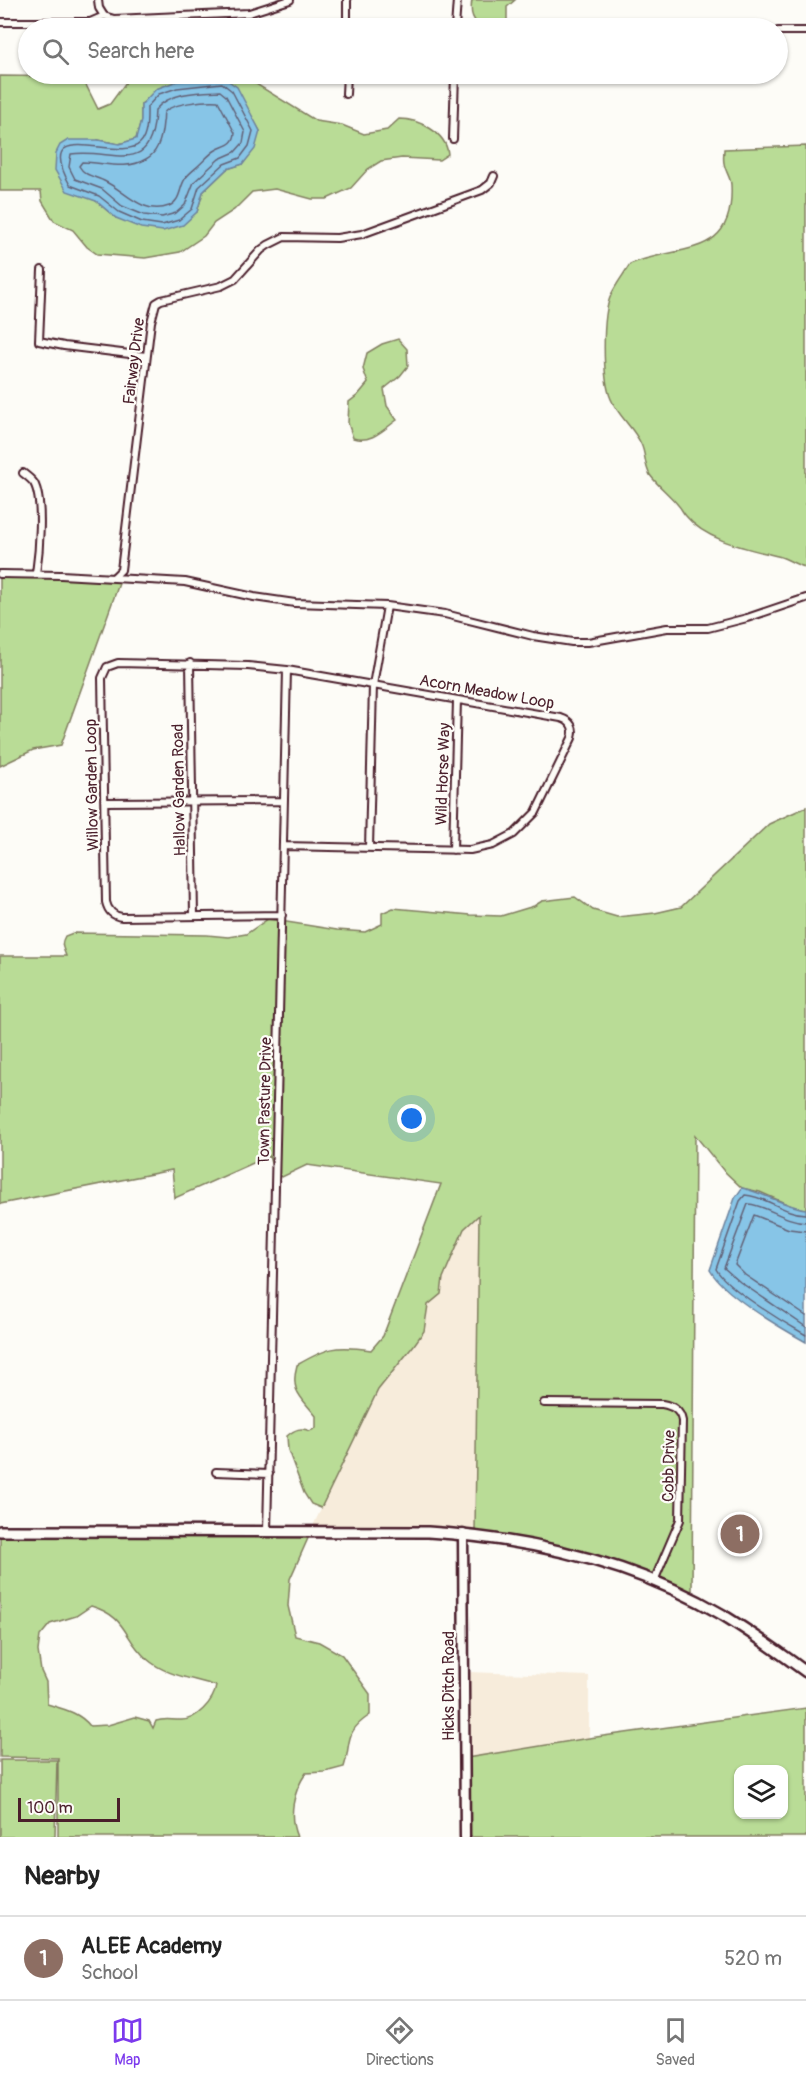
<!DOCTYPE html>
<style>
:root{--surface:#fff;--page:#f6f6f6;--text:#222;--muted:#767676;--line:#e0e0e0;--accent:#7c3aed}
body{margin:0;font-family:Pangolin,sans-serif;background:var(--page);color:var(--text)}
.controls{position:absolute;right:18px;bottom:18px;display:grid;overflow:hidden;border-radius:12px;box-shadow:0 2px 4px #0004}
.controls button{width:54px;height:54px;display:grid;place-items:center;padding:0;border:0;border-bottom:2px solid var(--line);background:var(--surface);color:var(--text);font:30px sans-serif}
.scale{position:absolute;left:18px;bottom:15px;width:102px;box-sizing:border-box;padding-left:6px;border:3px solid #4a1f2b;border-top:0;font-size:16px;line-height:21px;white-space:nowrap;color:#4a1f2b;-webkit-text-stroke:4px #fdfcf7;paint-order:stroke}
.you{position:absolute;left:412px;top:1119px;width:21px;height:21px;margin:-15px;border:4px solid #fff;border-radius:50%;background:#1a73e8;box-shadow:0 0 0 9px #1a73e833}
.badge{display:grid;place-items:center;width:39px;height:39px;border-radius:50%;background:var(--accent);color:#fff;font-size:20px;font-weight:700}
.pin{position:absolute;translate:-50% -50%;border:3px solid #fff;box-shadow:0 2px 6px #0006}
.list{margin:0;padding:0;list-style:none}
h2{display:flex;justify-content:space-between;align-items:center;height:78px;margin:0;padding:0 24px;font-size:26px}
h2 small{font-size:20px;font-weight:400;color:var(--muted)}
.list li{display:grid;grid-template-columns:39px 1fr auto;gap:18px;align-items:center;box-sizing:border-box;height:84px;padding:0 24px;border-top:2px solid var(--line)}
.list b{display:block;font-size:22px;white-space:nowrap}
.list p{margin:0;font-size:20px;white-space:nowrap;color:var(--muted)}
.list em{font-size:20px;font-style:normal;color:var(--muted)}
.icon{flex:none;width:33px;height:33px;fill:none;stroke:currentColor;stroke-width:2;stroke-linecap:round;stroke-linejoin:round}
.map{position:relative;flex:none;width:806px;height:1837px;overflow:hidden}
.search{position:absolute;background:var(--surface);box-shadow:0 2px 4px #0004;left:18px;right:18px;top:18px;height:66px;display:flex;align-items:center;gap:15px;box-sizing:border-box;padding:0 21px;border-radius:33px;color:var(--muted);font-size:22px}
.sheet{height:162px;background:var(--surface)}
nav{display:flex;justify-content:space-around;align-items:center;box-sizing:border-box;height:84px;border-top:2px solid var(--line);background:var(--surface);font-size:16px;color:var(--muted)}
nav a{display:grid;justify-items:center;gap:3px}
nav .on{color:var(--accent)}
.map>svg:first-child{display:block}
.built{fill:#f7ecdb}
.green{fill:#b9dc96;stroke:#827e60;stroke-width:1.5;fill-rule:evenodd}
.water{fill:#87c5e7;stroke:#6f839c;stroke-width:1.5}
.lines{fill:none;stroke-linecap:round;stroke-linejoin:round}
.shore{stroke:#626176;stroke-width:1.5}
.street-casing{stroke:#4a1f2b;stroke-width:10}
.secondary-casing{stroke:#4a1f2b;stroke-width:13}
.primary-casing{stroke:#4a1f2b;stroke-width:14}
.street{stroke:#fdfcf7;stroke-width:6}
.secondary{stroke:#fdfcf7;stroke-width:8}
.primary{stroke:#fdfcf7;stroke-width:9}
.labels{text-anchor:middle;stroke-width:4.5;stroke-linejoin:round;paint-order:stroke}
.street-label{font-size:16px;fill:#4a1f2b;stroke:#fdfcf7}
</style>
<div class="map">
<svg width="806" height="1837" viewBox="0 0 806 1837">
<rect width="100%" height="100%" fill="#fdfcf7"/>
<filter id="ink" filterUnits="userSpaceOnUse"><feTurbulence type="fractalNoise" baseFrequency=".0167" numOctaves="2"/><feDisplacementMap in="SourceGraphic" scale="12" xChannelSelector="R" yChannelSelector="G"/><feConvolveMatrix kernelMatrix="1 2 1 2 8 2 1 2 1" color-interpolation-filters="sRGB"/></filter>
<g filter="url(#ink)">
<path class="built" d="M479,1214L475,1532L428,1528H312L378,1390L414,1345L426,1321L428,1305L441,1294L443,1278L464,1229Z
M467,1672L589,1676V1738L467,1758Z"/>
<path class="green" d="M472,0H515L507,7V20L500,28C480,28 468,23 472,0Z
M132,74H240L316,121L342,125L364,134L387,130L399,119C418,119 446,132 448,154L439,160L402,158L381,161L368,169L351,188L327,199H312L275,189L252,192L234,210L214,223L204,236L180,252L145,258L97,254L87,247L73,230L54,221L42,201L41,191H0V76L82,77L98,109L110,104ZM177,81H194L251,115L260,131L243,164L227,169L203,192L197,212L116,218L96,201L98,140L119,144L136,139L141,121V104Z
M806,146V567C797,566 790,560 781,557C751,549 707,542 686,516C683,513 681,508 678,505C669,494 658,486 650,475C644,465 646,454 641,444C634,428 618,416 611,399C602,379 602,315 611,295C616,284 624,274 630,264C679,244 735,260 731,185C731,178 725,171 724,163C723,159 724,153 724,149Z
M398,339L407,349L408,366L400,376L384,389L387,406L397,420C384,429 371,444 353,438L348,423L349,402L358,395L368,383L363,369L367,353L382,344Z
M0,570L121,578L61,745L33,750L0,766Z
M806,807V1209L796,1208L760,1192L742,1188L723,1170L695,1135L692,1592C670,1587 650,1574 628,1567C579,1549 527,1537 475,1532L479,1215L464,1229L443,1278L441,1294L428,1305L424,1331L414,1345L378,1390L321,1508L311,1504L304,1493L288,1450L287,1436C295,1429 301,1427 310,1431L316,1428V1416C300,1396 290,1391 297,1365C328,1347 336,1345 371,1350L383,1336L441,1184L307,1165L282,1177L274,1174L269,1156L175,1198L172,1170L0,1204V956H66C63,947 60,945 65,936L73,933L207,935L228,937L246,934L268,919L337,930L365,932L382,924V913L393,908L471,915L501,916L534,906L542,901L575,897L593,910L617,917L655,913L681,907L769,824Z
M0,1535L309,1536L290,1579L288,1606L295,1636L319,1642L342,1655L370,1694V1715C343,1733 352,1741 344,1767L325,1772L306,1773C293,1792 288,1816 297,1837H58V1758L0,1757ZM91,1606C128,1617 122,1637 147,1659C166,1676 193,1678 216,1686C214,1701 196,1721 180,1720C170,1720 165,1718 156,1721L153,1728L149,1721L135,1717L108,1725L90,1726C79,1712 63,1709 47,1704L46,1682L41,1671L38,1651L40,1636L50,1624L76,1616Z
M806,1708V1837H468L467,1758L589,1738ZM738,1770H784V1814H738Z
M0,1760H57L55,1837H0Z"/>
<path class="water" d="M223,77L237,87L260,131L255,149L243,164L227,169L203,192L197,212L183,225L163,231L141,228L116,218L96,201L67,191L55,170L56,153L60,145L68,140H98L119,144L136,139L141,121V105L156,89L177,81Z
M742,1188C764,1193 784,1206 806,1209V1342C781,1328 723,1294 710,1270L735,1198Z"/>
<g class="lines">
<path class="shore" d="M222,83L232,91L253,131L249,146L240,158L224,164L199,187L192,209L179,220L162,225L142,222L119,212L99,196L70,185C31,115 121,164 140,143C148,136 147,117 147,107L159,94L177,88Z
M220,91L226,96L245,132L243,143L235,152L219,159L194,182L185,205L176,213L162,217L144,215L122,206L102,189L75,179L69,167L71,154C114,148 153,179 155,110C170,92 198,92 220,91Z
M218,101L235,133C234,146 224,145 216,150C209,154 204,161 198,166C194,170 188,174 185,179C179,188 181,201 169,206C143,216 125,191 106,182C96,176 85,177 79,166L82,162C104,162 126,171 146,159C158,153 162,135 163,122C164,120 163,115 164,113C169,103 208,100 218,101Z
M806,1214C784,1214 766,1196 745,1195L740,1201L716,1269C726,1288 786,1324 806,1335
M806,1222C783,1221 767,1205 748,1204L724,1268L740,1282L806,1327
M806,1231L789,1229L754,1215L735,1265L745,1275L806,1316"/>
<defs>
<path id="street" d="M98,0L99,8L104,16
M104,16L114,19L249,13L290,0
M0,22H90L104,16
M347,28V0
M455,28L457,0
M778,31H806
M346,94L347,74
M453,139L455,74
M42,270L39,341L64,346L146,356
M23,473C27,476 31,479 34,483C44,501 39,553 36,574
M0,574L61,575L185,582L254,597L295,603L387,606L445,614L533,636L572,642H588L667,628H708L747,618L806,598
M114,577L121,570L151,322L156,303L161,300L221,286L235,279L261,250L268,245L284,237L337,238L362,234L482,190L491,183L494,176
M190,663L194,916
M105,802L284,801
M369,848L373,685L387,606
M453,850L457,700
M282,915L122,917C113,916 108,911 106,902L102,678L107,667L118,663L248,666L287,670L561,718C571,721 575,728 572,738L536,812L514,834L493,845L470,850L283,846
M544,1403L662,1404C673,1406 680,1410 682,1421L680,1520L654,1581
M216,1472L269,1474
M267,1531L287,670"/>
<path id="secondary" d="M463,1534L465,1837"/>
<path id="primary" d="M0,1531L428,1532C532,1539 633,1562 723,1615C752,1633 779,1652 806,1672"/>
</defs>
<use href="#street" class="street-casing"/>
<use href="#secondary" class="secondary-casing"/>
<use href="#primary" class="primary-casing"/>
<use href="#street" class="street"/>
<use href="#secondary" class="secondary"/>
<use href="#primary" class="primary"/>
</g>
</g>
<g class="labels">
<g class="street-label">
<text transform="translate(133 361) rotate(-83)" y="6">Fairway Drive</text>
<text transform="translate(487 691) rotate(10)" y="6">Acorn Meadow Loop</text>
<text transform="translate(442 774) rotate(-88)" y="6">Wild Horse Way</text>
<text transform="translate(91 785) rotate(-91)" y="6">Willow Garden Loop</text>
<text transform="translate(178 790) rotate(-91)" y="6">Hallow Garden Road</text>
<text transform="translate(264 1101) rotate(-89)" y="6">Town Pasture Drive</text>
<text transform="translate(668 1466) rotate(-89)" y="6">Cobb Drive</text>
<text transform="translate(448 1686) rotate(-90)" y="6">Hicks Ditch Road</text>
</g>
</g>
</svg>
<div class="controls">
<button><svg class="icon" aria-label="layers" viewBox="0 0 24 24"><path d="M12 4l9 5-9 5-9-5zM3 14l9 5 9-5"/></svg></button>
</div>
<div class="scale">100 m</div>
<div class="you"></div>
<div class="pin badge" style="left:740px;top:1534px;background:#8d6e63">1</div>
<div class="search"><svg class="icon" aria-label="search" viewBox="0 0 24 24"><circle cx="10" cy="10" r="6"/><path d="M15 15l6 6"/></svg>Search here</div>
</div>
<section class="sheet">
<h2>Nearby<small></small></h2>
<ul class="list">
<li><span class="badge" style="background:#8d6e63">1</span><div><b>ALEE Academy</b><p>School</p></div><em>520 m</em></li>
</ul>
</section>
<nav>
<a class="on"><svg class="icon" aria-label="map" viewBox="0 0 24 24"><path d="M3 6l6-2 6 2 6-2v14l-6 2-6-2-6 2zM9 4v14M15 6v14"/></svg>Map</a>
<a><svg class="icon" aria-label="directions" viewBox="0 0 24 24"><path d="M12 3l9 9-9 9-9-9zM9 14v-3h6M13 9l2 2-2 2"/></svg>Directions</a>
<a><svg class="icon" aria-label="saved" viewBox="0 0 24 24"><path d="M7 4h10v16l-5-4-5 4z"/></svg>Saved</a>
</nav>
